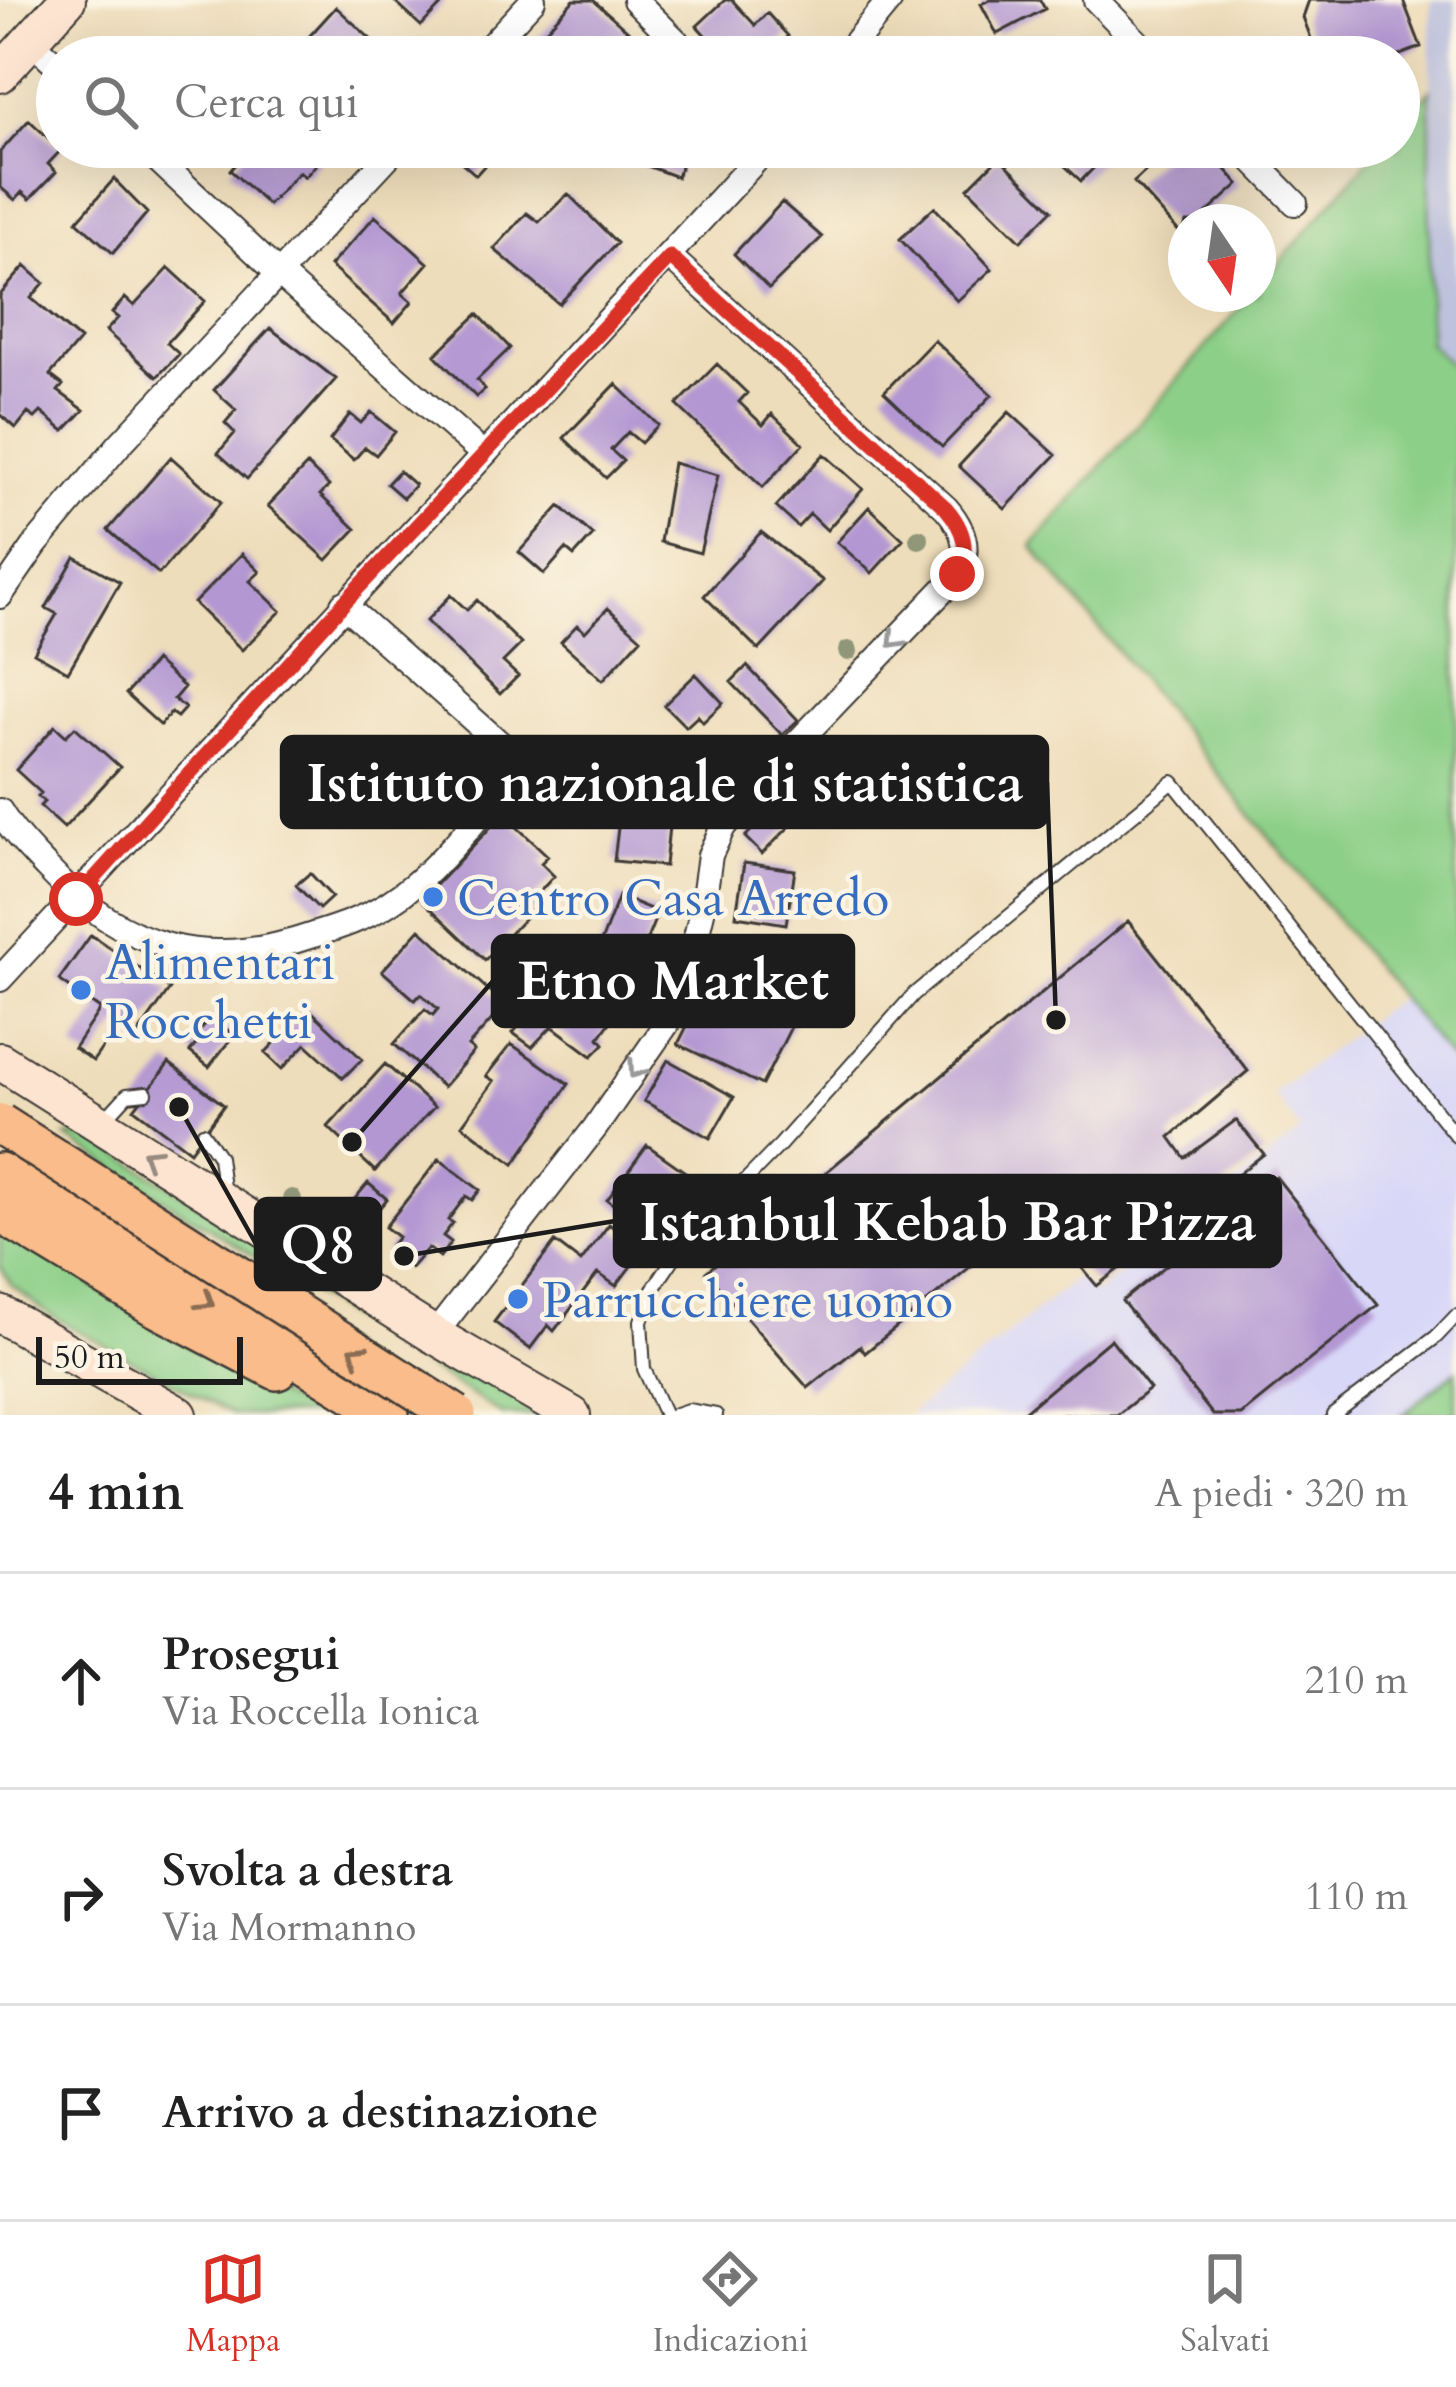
<!DOCTYPE html>
<html lang="it">
<meta charset="utf-8">
<style>
:root{--surface:#fff;--page:#f6f6f6;--text:#222;--muted:#767676;--line:#e0e0e0;--accent:#d93025}
body{margin:0;font-family:Cardo,serif;background:var(--page);color:var(--text)}
.compass{position:absolute;left:1168px;top:204px;width:108px;height:108px;border-radius:50%;background:var(--surface);box-shadow:0 12px 48px #0002;rotate:167deg}
.scale{position:absolute;left:36px;bottom:30px;width:207px;box-sizing:border-box;padding-left:12px;border:6px solid #1c1c1c;border-top:0;font-size:33px;line-height:42px;white-space:nowrap;color:#1c1c1c;-webkit-text-stroke:9px #fcf5e5;paint-order:stroke}
.stop{position:absolute;width:36px;height:36px;margin:-27px;border:9px solid #d93025;border-radius:50%;background:#fff}
.stop.end{background:#d93025;border-color:#fff;box-shadow:0 3px 12px #0008}
.list{margin:0;padding:0;list-style:none}
h2{display:flex;justify-content:space-between;align-items:center;height:156px;margin:0;padding:0 48px;font-size:51px}
h2 small{font-size:39px;font-weight:400;color:var(--muted)}
.list li{display:grid;grid-template-columns:78px 1fr auto;gap:36px;align-items:center;box-sizing:border-box;height:216px;padding:0 48px;border-top:3px solid var(--line)}
.list b{display:block;font-size:45px;white-space:nowrap}
.list p{margin:0;font-size:39px;white-space:nowrap;color:var(--muted)}
.list em{font-size:39px;font-style:normal;color:var(--muted)}
.icon{flex:none;width:66px;height:66px;fill:none;stroke:currentColor;stroke-width:2;stroke-linecap:round;stroke-linejoin:round}
.map{position:relative;flex:none;width:1456px;height:1415px;overflow:hidden}
.search{position:absolute;background:var(--surface);box-shadow:0 12px 48px #0002;left:36px;right:36px;top:36px;height:132px;display:flex;align-items:center;gap:30px;box-sizing:border-box;padding:0 42px;border-radius:66px;color:var(--muted);font-size:45px}
.sheet{height:804px;background:var(--surface)}
nav{display:flex;justify-content:space-around;align-items:center;box-sizing:border-box;height:168px;border-top:3px solid var(--line);background:var(--surface);font-size:33px;color:var(--muted)}
nav a{display:grid;justify-items:center;gap:6px}
nav .on{color:var(--accent)}
.map>svg:first-child{display:block}
.built{fill:#d8d7f8}
.industrial{fill:#bfc2dd}
.green{fill:#8ccf88;stroke:#547652;stroke-width:3}
.building{fill:#b297d2}
.lines{fill:none;stroke-linecap:round;stroke-linejoin:round}
.lane-casing{stroke:#3c3934;stroke-width:16}
.street-casing{stroke:#3c3934;stroke-width:28}
.secondary-casing{stroke:#3c3934;stroke-width:40}
.primary-casing{stroke:#3c3934;stroke-width:44}
.lane{stroke:#fff;stroke-width:12}
.street{stroke:#fff;stroke-width:24}
.secondary{stroke:#fde4d0;stroke-width:36}
.primary{stroke:#f9bc8a;stroke-width:39}
.primary-bridge-casing{stroke:#3c3934;stroke-width:44;stroke-linecap:butt}
.primary-bridge{stroke:#f9bc8a;stroke-width:39}
.tree{fill:#909678}
.oneway{stroke:#999}
.oneway2{stroke:#988a7f}
.oneway3{stroke:#8a6c53}
.route{stroke:#d93025;stroke-width:15}
.shop-dot{fill:#3f7fe0;stroke:#fcf5e5;stroke-width:4.5}
.labels{text-anchor:middle;stroke-width:9;stroke-linejoin:round;paint-order:stroke}
.shop-label{font-size:51px;fill:#366cbe;stroke:#fcf5e5;text-anchor:start}
.leader{fill:none;stroke:#1c1c1c;stroke-width:4.5}
.callout-dot{fill:#1c1c1c;stroke:#fcf5e5;stroke-width:4.5}
.callout{fill:#1c1c1c;stroke:#1c1c1c;stroke-width:4.5}
.callout-label{font-size:54px;text-anchor:middle;font-weight:bold;fill:#fff}
</style>
<div class="map">
<svg width="1456" height="1415" viewBox="0 0 1456 1415">
<rect width="100%" height="100%" fill="#fcf5e5"/>
<filter id="ink" filterUnits="userSpaceOnUse"><feTurbulence type="fractalNoise" baseFrequency=".00833" numOctaves="2"/><feDisplacementMap in="SourceGraphic" scale="24" xChannelSelector="R" yChannelSelector="G"/><feConvolveMatrix kernelMatrix="1 2 1 2 8 2 1 2 1" color-interpolation-filters="sRGB"/></filter>
<filter id="wash" filterUnits="userSpaceOnUse"><feTurbulence type="fractalNoise" baseFrequency=".004" numOctaves="4" result="noise"/><feDisplacementMap in="SourceGraphic" scale="48" xChannelSelector="R" yChannelSelector="G"/><feGaussianBlur stdDeviation="2.7" result="paint"/><feColorMatrix in="noise" values="0 0 0 0 0 0 0 0 0 0 0 0 0 0 0 0 0 1.4 0 .05"/><feComposite in="paint" operator="in"/></filter>
<g filter="url(#wash)">
<rect width="100%" height="100%" fill="#eeddba"/>
<path class="built" d="M1400,997L1456,1066V1371L1402,1415H909L1078,1277L1095,1294L1301,1131L1274,1094Z"/>
<path class="industrial" d="M1431,0H1456V373L1429,344Z"/>
<path class="green" d="M1430,90L1429,343L1456,370V1066L1032,546L1252,294H1258V287L1380,147H1399V125Z
M86,1134L542,1415H503L66,1137Z
M0,1222C103,1290 206,1367 320,1415H232L50,1315L11,1285L0,1265Z
M1456,1371V1415H1402Z"/>
<g id="blocks">
<path class="building" d="M393,0H446L421,26Z
M574,0H593L628,31L603,57H520Z
M725,0H732L755,25L767,13L788,36L765,57H725L697,26Z
M990,0H1040L1045,9L997,34L981,4Z
M1309,0H1403L1421,47L1395,57H1318L1303,17Z
M336,7L390,57H322L305,41Z
M29,120L61,150L48,164L56,172L30,199L22,192L15,200L0,187V152Z
M251,147H332L305,177L299,172L268,205L230,170Z
M455,147H501L476,175L450,152Z
M618,147H688L677,177L615,154Z
M1058,147H1114L1081,181L1052,154Z
M1172,147H1206L1239,184L1197,222H1186L1182,235L1134,182Z
M999,157L1052,210L1021,241L968,188Z
M114,179L147,213L113,253L77,221Z
M568,194L617,243L559,304L494,249L527,213L539,222Z
M782,202L822,237L769,289L734,254Z
M934,207L992,269L957,301L900,239Z
M375,216L428,263L402,293L412,302L394,323L330,266Z
M25,266L44,283L31,298L80,340L50,375L63,385L58,391L84,410L64,431L41,412L35,418L28,413L16,428L0,414V295Z
M169,268L205,301L167,343L179,354L157,377L106,331L118,318L112,313L125,298L134,306Z
M478,314L510,348L477,380L485,389L476,397L435,355Z
M270,328L336,379L247,479L218,453L235,433L225,423L236,410L214,390Z
M934,340L992,395L942,447L884,392Z
M717,364L747,393L739,402L763,425L772,414L803,444L763,487L677,405Z
M616,384L658,425L641,443L628,432L611,450L623,461L606,478L564,438Z
M371,412L395,432L376,455L365,447L354,460L330,440L350,414L361,423Z
M1009,412L1056,455L1005,509L959,466Z
M824,454L863,489L827,530L810,514L798,527L776,507Z
M171,457L221,502L159,574L108,530Z
M673,463L718,475L700,553L660,542Z
M307,465L329,486L320,495L356,529L327,560L268,506Z
M399,471L415,485L403,498L387,484Z
M560,506L593,535L574,556L566,549L544,574L519,552Z
M869,507L903,539L872,573L837,542Z
M761,532L823,581L759,650L704,596Z
M242,554L260,572L250,581L281,611L242,650L194,603Z
M75,557L120,582L68,672L34,653L57,614L46,608Z
M451,595L467,610L477,600L521,644L503,662L518,676L500,694L426,621Z
M608,608L641,638L603,680L561,642L577,625L585,632Z
M155,661L184,687L174,699L185,708L177,717L171,713L160,725L126,694Z
M747,666L798,720L782,735L731,682Z
M696,674L723,703L703,722L698,716L686,727L664,705Z
M55,726L66,736L75,727L120,767L64,828L40,806L44,802L38,796L41,793L16,770Z
M773,808L791,825L762,854L745,837Z
M620,811L670,816L665,866L614,861Z
M503,814L548,856L541,863L554,876L533,899L538,904L485,960L422,900Z
M744,863L795,870L786,924L736,916Z
M310,873L332,897L319,909L296,885Z
M619,896L658,912L630,981L637,985L599,1038L604,1044L592,1056L552,1026L532,1047L513,1033L576,958L592,965Z
M1128,921L1248,1071L1170,1137L1185,1158L1236,1120L1264,1154L1097,1286L1036,1213L865,1353L860,1346L808,1388L706,1272Z
M420,929L505,1005L468,1046L474,1051L443,1087L394,1044L425,1009L433,1015L438,1009L421,994L415,1000L382,971Z
M91,935L170,989L136,1037L118,1025L93,1061L74,1048L100,1009L59,980Z
M711,978L795,1019L762,1085L678,1044Z
M308,1008L362,1059L343,1078L306,1044L282,1069L265,1053Z
M210,1017L234,1035L209,1067L190,1052L200,1039L196,1036Z
M511,1044L569,1084L514,1164L462,1125L494,1081L486,1076Z
M668,1060L734,1097L710,1138L644,1101Z
M169,1063L224,1105L190,1151L134,1109Z
M385,1064L434,1107L375,1171L328,1127Z
M647,1145L691,1176L652,1231L607,1200Z
M439,1159L480,1190L472,1200L466,1196L448,1220L453,1223L443,1236L451,1242L440,1257L428,1248L411,1268L387,1250L398,1237L385,1227Z
M1276,1177L1378,1305L1241,1415H1213L1122,1301Z
M368,1183L387,1199L351,1242L332,1226Z
M609,1224L643,1250L616,1286L598,1273L554,1331L548,1325L530,1349L494,1322L555,1242L581,1262Z
M1111,1339L1150,1389L1117,1415H1020Z"/>
</g>
</g>
<g filter="url(#ink)">
<use href="#blocks" fill-opacity="0" stroke="#3c3934" stroke-width="3"/>
<g class="lines">
<defs>
<path id="lane" d="M104,1120L127,1095L146,1093
M203,1133L219,1157L224,1195
M665,1415L644,1369L641,1321L651,1292L684,1243L780,1145L914,994L1173,782L1456,1136
M673,1415L688,1410L716,1415
M1333,1415L1436,1337L1456,1316"/>
<path id="street" d="M635,0L692,57
M1096,0L1152,57
M31,41L57,65
M480,57L533,0
M843,57L890,0
M144,147L279,274L483,454
M1240,147L1295,203
M0,596L36,544L119,445L397,147
M343,604L523,764
M0,811C13,833 30,850 47,868C123,949 206,972 313,935C339,927 366,918 389,903C441,870 482,810 523,764L539,755L556,753L769,772
M0,979L768,147
M434,1335L595,1128L668,1022L686,978L702,912L710,855L723,827L769,772L952,581C972,555 967,532 946,508L670,257"/>
<path id="secondary" d="M0,74L67,0
M0,1061L434,1335L572,1415
M0,1314L179,1415"/>
<path id="primary" d="M0,1173L389,1415
M0,1212L153,1305L277,1370"/>
</defs>
<use href="#lane" class="lane-casing"/>
<use href="#street" class="street-casing"/>
<use href="#secondary" class="secondary-casing"/>
<use href="#primary" class="primary-casing"/>
<use href="#lane" class="lane"/>
<use href="#street" class="street"/>
<use href="#secondary" class="secondary"/>
<use href="#primary" class="primary"/>
<defs>
<path id="primary-bridge" d="M0,1124L456,1415"/>
</defs>
<use href="#primary-bridge" class="primary-bridge-casing"/>
<use href="#primary-bridge" class="primary-bridge"/>
</g>
<g class="tree">
<circle cx="919" cy="539" r="10"/>
<circle cx="848" cy="651" r="10"/>
<circle cx="292" cy="1199" r="10"/>
</g>
<defs><path id="oneway-chevron" d="M-2-3.5L2.5 0L-2 3.5" fill="none" stroke-width="1.6" stroke-linecap="round" stroke-linejoin="round" transform="scale(3)"/></defs>
<g class="oneway">
<use href="#oneway-chevron" transform="translate(895 640) rotate(134)"/>
<use href="#oneway-chevron" transform="translate(636 1070) rotate(125)"/>
</g>
<use class="oneway2" href="#oneway-chevron" transform="translate(150 1156) rotate(-148)"/>
<g class="oneway3">
<use href="#oneway-chevron" transform="translate(206 1301) rotate(32)"/>
<use href="#oneway-chevron" transform="translate(357 1353) rotate(-148)"/>
</g>
</g>
<g class="lines" filter="url(#ink)">
<path class="route" d="M76,899L343,604L670,257L946,508C964,529 971,550 957,574"/>
</g>
<g class="shop-dot">
<circle cx="433" cy="897" r="12"/>
<circle cx="81" cy="990" r="12"/>
<circle cx="518" cy="1299" r="12"/>
</g>
<g class="labels">
<g class="shop-label">
<text x="457" y="915">Centro Casa Arredo</text>
<text x="105" y="979">Alimentari<tspan x="105" dy="59">Rocchetti</tspan></text>
<text x="542" y="1317">Parrucchiere uomo</text>
</g>
</g>
<path class="leader" d="M1056 1020L1047 782M352 1142L493 981M404 1256L615 1221M179 1107L256 1244"/>
<g class="callout-dot">
<circle cx="1056" cy="1020" r="12"/>
<circle cx="352" cy="1142" r="12"/>
<circle cx="404" cy="1256" r="12"/>
<circle cx="179" cy="1107" r="12"/>
</g>
<g class="callout">
<rect x="282" y="737" width="765" height="90" rx="12"/>
<rect x="493" y="936" width="360" height="90" rx="12"/>
<rect x="615" y="1176" width="665" height="90" rx="12"/>
<rect x="256" y="1199" width="124" height="90" rx="12"/>
</g>
<g class="callout-label">
<text x="665" y="801">Istituto nazionale di statistica</text>
<text x="673" y="999">Etno Market</text>
<text x="948" y="1240">Istanbul Kebab Bar Pizza</text>
<text x="318" y="1263">Q8</text>
</g>
</svg>
<svg class="compass" viewBox="-18 -18 36 36"><path d="M0-13l5 13h-10z" fill="#e53935"/><path d="M0 13l5-13h-10z" fill="#767676"/></svg>
<div class="scale">50 m</div>
<div class="stop" style="left:76px;top:899px"></div>
<div class="stop end" style="left:957px;top:574px"></div>
<div class="search"><svg class="icon" aria-label="search" viewBox="0 0 24 24"><circle cx="10" cy="10" r="6"/><path d="M15 15l6 6"/></svg>Cerca qui</div>
</div>
<section class="sheet">
<h2>4 min<small>A piedi · 320 m</small></h2>
<ul class="list">
<li><svg class="icon" aria-label="ahead" viewBox="0 0 24 24"><path d="M12 20V5M6 11l6-6 6 6"/></svg><div><b>Prosegui</b><p>Via Roccella Ionica</p></div><em>210 m</em></li>
<li><svg class="icon" aria-label="right" viewBox="0 0 24 24"><path d="M7 20v-9h11M14 6l5 5-5 5"/></svg><div><b>Svolta a destra</b><p>Via Mormanno</p></div><em>110 m</em></li>
<li><svg class="icon" aria-label="arrive" viewBox="0 0 24 24"><path d="M6 21V4h12l-3 4 3 4H6"/></svg><div><b>Arrivo a destinazione</b></div></li>
</ul>
</section>
<nav>
<a class="on"><svg class="icon" aria-label="map" viewBox="0 0 24 24"><path d="M3 6l6-2 6 2 6-2v14l-6 2-6-2-6 2zM9 4v14M15 6v14"/></svg>Mappa</a>
<a><svg class="icon" aria-label="directions" viewBox="0 0 24 24"><path d="M12 3l9 9-9 9-9-9zM9 14v-3h6M13 9l2 2-2 2"/></svg>Indicazioni</a>
<a><svg class="icon" aria-label="saved" viewBox="0 0 24 24"><path d="M7 4h10v16l-5-4-5 4z"/></svg>Salvati</a>
</nav>
